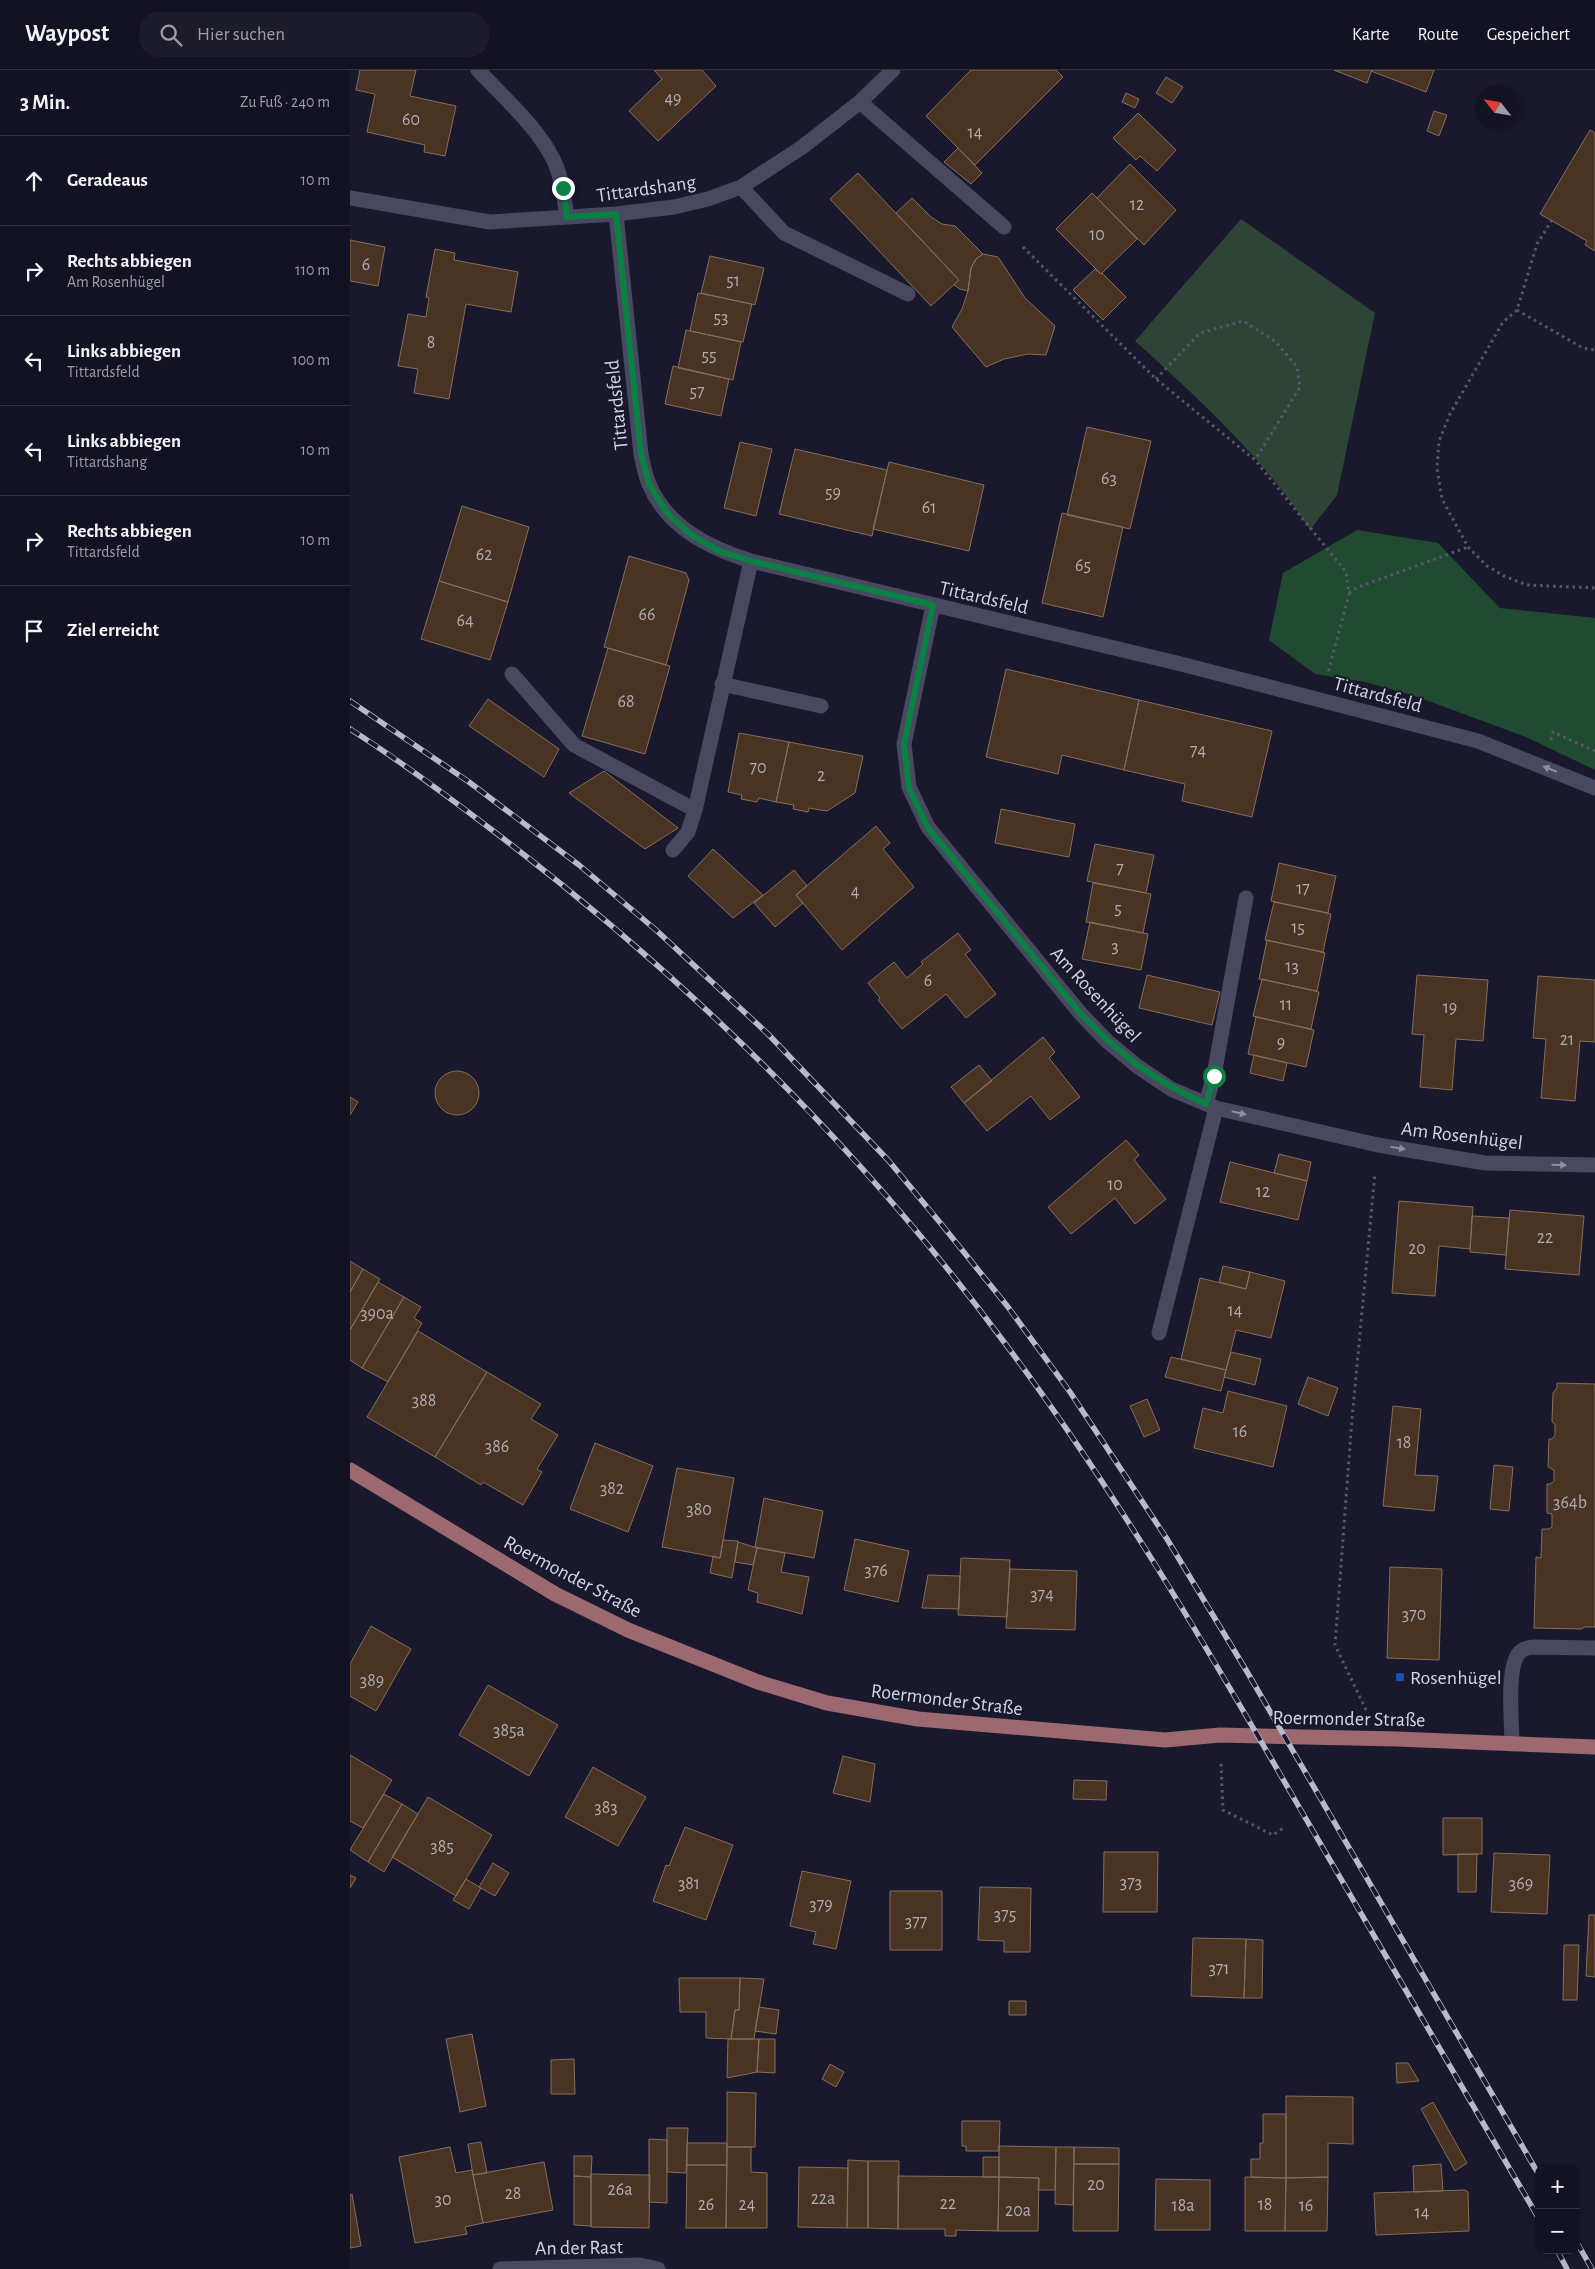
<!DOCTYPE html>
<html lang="de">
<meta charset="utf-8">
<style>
:root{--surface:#131222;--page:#1c1b2a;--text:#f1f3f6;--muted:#9d9ea5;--line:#323240}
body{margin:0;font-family:"Alegreya Sans",sans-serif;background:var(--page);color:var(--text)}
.controls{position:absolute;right:15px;bottom:15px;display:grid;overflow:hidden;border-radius:10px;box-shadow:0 2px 12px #0003}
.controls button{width:45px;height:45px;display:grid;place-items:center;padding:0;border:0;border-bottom:1px solid var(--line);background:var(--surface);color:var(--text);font:25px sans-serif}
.compass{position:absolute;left:1125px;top:15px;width:45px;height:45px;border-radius:50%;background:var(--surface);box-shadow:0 2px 12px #0003;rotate:301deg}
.stop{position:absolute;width:15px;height:15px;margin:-11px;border:4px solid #0b8043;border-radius:50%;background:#fff}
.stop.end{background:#0b8043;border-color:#fff;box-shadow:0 1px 5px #0008}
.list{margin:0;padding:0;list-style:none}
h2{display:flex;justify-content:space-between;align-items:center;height:65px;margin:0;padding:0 20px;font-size:21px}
h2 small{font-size:16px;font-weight:400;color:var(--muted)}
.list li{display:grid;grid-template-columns:32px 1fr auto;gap:15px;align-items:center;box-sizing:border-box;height:90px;padding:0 20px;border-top:1px solid var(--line)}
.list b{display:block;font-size:19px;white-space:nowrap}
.list p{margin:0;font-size:16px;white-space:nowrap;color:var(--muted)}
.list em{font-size:16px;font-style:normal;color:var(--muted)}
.icon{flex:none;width:28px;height:28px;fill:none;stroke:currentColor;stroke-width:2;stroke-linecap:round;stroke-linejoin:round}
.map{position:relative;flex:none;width:1245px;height:2199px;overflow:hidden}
header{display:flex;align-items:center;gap:30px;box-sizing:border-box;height:70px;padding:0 25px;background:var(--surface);border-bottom:1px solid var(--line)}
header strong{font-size:24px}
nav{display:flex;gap:28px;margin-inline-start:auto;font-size:18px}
.search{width:350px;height:45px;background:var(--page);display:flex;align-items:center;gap:12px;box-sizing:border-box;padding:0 18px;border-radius:20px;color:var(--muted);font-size:19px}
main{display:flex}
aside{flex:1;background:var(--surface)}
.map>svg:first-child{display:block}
.green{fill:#2d4436}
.forest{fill:#214a32}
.building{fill:#493322;stroke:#866e5b}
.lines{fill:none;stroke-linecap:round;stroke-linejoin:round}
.path{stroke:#59586b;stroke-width:3;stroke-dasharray:2.5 4;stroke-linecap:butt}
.minor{stroke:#484861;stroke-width:15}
.major{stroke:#9c6971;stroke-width:15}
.rail-casing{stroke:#b8b9c9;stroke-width:5.5}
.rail{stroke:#19182d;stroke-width:4;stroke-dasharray:11;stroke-linecap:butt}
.oneway{fill:#8e8ea2}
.route{stroke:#0b8043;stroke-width:6}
.transit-dot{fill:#1a4fb4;stroke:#19182d;stroke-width:2}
.labels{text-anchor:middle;stroke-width:4;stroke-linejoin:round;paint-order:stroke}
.number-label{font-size:18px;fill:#b0acb3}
.street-label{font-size:20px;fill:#d3d4e3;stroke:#19182d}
.poi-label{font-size:20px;fill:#d3d4e3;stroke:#19182d;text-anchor:start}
</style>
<header>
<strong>Waypost</strong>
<div class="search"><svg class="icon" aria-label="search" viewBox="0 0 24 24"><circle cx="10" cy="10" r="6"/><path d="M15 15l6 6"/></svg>Hier suchen</div>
<nav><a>Karte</a><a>Route</a><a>Gespeichert</a></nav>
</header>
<main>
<aside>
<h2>3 Min.<small>Zu Fuß · 240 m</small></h2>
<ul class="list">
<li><svg class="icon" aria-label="ahead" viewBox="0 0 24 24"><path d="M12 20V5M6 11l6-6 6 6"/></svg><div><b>Geradeaus</b></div><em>10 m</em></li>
<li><svg class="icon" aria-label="right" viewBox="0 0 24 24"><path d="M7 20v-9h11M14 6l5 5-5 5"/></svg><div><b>Rechts abbiegen</b><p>Am Rosenhügel</p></div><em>110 m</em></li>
<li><svg class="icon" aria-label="left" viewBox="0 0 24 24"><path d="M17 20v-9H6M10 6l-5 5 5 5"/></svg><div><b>Links abbiegen</b><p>Tittardsfeld</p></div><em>100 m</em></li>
<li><svg class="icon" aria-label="left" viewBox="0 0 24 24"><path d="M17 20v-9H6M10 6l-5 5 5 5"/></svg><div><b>Links abbiegen</b><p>Tittardshang</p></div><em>10 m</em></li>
<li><svg class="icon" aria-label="right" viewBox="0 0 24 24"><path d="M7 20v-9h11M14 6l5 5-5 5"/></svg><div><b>Rechts abbiegen</b><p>Tittardsfeld</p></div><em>10 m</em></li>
<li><svg class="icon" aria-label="arrive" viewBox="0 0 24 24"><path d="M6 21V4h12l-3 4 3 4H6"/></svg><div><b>Ziel erreicht</b></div></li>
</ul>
</aside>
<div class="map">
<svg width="1245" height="2199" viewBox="0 0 1245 2199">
<rect width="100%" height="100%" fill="#19182d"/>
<path class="green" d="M891,149L1025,243L987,425L960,460C914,388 848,328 785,271Z"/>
<path class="forest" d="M1007,460L1088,473L1150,538L1245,548V700L1176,667L1065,626L1015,612L965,604L919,570L933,503Z"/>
<path class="building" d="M10,0H66L60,26L106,36L95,86L74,82L75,75L17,62L25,24L6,20Z
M304,0H352L366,16L308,71L279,41L312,9Z
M621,0H706L713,7L625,95L576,46Z
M984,0H1022L1017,13Z
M1022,0H1084L1076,22L1021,1Z
M816,7L833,17L822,33L806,23Z
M776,23L789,29L785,38L772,32Z
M1084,41L1097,45L1089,66L1077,61Z
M788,43L826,80L807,101L790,86L786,90L763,68Z
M1240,60L1245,63V181L1235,175L1237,171L1190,144Z
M608,78L632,103L621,114L594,92Z
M780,94L826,140L794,175L747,128Z
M508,103L609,210L581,236L480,129Z
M742,123L787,169L751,204L706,159Z
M562,128L581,147L592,154L605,156L633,184L626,189L621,198L618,221L610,219L604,215L609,210L546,143Z
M0,170L35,177L28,216L0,211Z
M85,179L105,183L104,190L168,202L161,242L116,234L99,329L64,323L68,299L48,296L58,244L76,247L79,228L76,227Z
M633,184L648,187L675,228L705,256L696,285L678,284L654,289L636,297L602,257L612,239L618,221L621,198L626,189Z
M360,186L414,198L405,235L351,223Z
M745,199L751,204L752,203L776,227L753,250L723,220Z
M348,223L402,234L393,272L340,261Z
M336,260L391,272L383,310L328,298Z
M323,296L379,309L371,346L315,334Z
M737,357L801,371L780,459L717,445Z
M390,372L422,379L406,446L374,438Z
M445,379L537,400L522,466L429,444Z
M539,392L634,415L619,481L523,459Z
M112,436L179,457L158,532L89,511Z
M712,443L773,457L753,547L692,533Z
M279,486L336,503L339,510L316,595L254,577Z
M89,511L158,532L140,590L71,569Z
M258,578L320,596L295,684L232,666Z
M656,599L789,630L774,700L712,685L708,704L636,687Z
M138,629L209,679L194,707L119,656Z
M789,630L922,661L902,747L832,731L835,714L774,700Z
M389,663L439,672L426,732L409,728L407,732L391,729L392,725L378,722Z
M439,672L513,686L505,723L477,741L459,738L458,742L443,739L444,735L426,732Z
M254,701L328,758L295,779L219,723Z
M651,739L725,754L719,787L645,773Z
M526,756L540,773L533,779L564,817L492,880L446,825Z
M745,774L804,785L796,823L737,811Z
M363,779L413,825L383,848L338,806Z
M929,793L986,806L978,843L921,831Z
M444,800L457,816L446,825L453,833L425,857L404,833Z
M743,813L801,824L793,863L736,852Z
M924,832L981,844L973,882L915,870Z
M740,852L798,864L791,900L732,889Z
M608,863L621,880L615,884L646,924L616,948L596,924L552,959L528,930L530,928L518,913L544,892L557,908L573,894L571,892Z
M917,870L975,883L967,921L909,909Z
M797,905L870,922L862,955L789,938Z
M1067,905L1138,910L1133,971L1106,969L1102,1020L1070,1017L1074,965L1062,964Z
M1188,906L1245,910V972L1230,971L1225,1031L1191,1028L1196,969L1183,968Z
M912,909L969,922L961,959L903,946Z
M906,947L964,960L956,997L898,984Z
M693,967L705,982L699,988L730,1027L700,1050L681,1026L637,1061L614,1033Z
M904,985L937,993L933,1011L900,1003Z
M629,995L642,1011L614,1033L601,1017Z
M85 1023a22 22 0 1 1 44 0a22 22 0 1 1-44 0Z
M0,1027L8,1032L0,1045Z
M776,1070L789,1085L784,1090L816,1129L785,1154L765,1128L721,1164L698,1137Z
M929,1084L961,1092L957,1111L924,1103Z
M880,1092L957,1111L948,1150L870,1132Z
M1049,1131L1123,1137L1120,1179L1089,1176L1085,1226L1042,1223Z
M1160,1140L1234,1146L1229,1205L1155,1199Z
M1122,1146L1159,1148L1156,1185L1120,1182Z
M0,1191L13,1199L0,1222Z
M873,1196L900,1202L896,1219L869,1212Z
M13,1199L30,1209L0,1260V1222Z
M900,1202L935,1211L921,1268L886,1260L876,1300L831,1289L850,1208L896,1219Z
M28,1212L54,1227L12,1298L0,1290V1260Z
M54,1227L71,1237L64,1248L72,1253L38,1312L12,1298Z
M68,1261L137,1302L85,1387L17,1347Z
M881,1282L911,1289L905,1315L874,1307Z
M821,1287L876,1300L871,1321L815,1307Z
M137,1302L191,1334L181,1349L208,1365L187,1399L192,1402L173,1435L133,1412L131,1415L85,1387Z
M958,1307L988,1318L978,1346L948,1334Z
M1207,1313L1245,1314V1557H1234L1232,1559L1184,1558L1186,1487L1191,1488L1192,1459H1199L1202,1457V1444L1197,1443V1414H1200L1204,1411V1400L1198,1397L1199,1369H1202L1205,1365V1354L1202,1352L1203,1323L1207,1318Z
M878,1321L937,1336L923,1397L844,1378L853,1338L873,1343Z
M797,1329L810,1360L794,1367L780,1336Z
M1043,1336L1071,1339L1065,1405L1088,1406L1084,1441L1033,1436Z
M245,1373L303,1396L278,1462L220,1439Z
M1144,1395L1163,1397L1159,1441L1140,1439Z
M327,1398L384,1408L370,1488L312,1477Z
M414,1428L473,1441L464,1488L405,1477Z
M505,1469L559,1481L548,1532L494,1520Z
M373,1470L388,1471L382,1508L360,1503L363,1486L370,1488Z
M388,1472L407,1478L403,1495L385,1492Z
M407,1478L435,1483L431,1502L459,1507L452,1544L407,1532L408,1523L398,1520Z
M611,1488L660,1490L657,1547L608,1545Z
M1040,1497L1092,1499L1089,1590L1037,1588Z
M660,1499L727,1501L725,1560L656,1558Z
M578,1505L610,1506L609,1539L572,1538Z
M21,1556L61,1579L26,1641L0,1626V1594Z
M138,1615L208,1655L179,1706L109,1665Z
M0,1685L42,1710L13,1758L0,1751Z
M493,1686L525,1694L520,1732L483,1723Z
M243,1697L296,1727L268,1776L215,1747Z
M724,1710L757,1711L756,1730L723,1729Z
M34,1724L52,1734L18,1792L0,1780Z
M78,1727L142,1765L106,1826L42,1787Z
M52,1734L68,1744L34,1802L18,1792Z
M1093,1748H1132V1784L1093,1785Z
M335,1757L383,1775L356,1850L303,1831L316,1795L319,1796Z
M754,1782H808L807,1842H753Z
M1144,1783L1200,1785L1197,1844L1141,1842Z
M1108,1784H1127L1126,1822H1108Z
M143,1793L159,1803L145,1826L129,1817Z
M452,1801L501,1811L486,1879L463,1874L466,1862L440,1856Z
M0,1805L6,1808L0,1818Z
M116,1809L131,1818L119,1839L103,1830Z
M630,1817L681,1818L680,1882H654V1871L628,1870Z
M540,1821H592V1880H540Z
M1239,1845H1245V1907L1236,1906Z
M843,1868L896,1869L894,1928L841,1926Z
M896,1869L913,1870L912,1928H894Z
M1214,1875H1229L1227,1930H1213Z
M329,1908H390L389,1940H385L381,1969L356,1968V1942H330Z
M390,1908L414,1909L404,1969H381L385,1940H389Z
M659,1931H676V1945H659Z
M409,1937L429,1940L426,1964L405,1961Z
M122,1964L136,2036L110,2042L96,1969Z
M378,1969H409L407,2002L377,2008Z
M409,1969H425V2003L407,2002Z
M224,1989L225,2024H201V1990Z
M1046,1993H1058L1069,2011L1047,2013Z
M480,1994L494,2002L486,2017L472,2009Z
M377,2022L406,2023L405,2077H377Z
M936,2026L1003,2027V2074L978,2073V2107L936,2108Z
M1083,2032L1117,2093L1105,2101L1071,2039Z
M913,2044H936V2108L901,2107V2089H910V2073H913Z
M612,2051H650L649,2081H616V2076H612Z
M317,2058H338L336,2103L317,2102Z
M299,2069L317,2070V2133L299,2132Z
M131,2072L137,2103L123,2105L118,2074Z
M337,2073H377V2095H337Z
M649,2076L706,2077L705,2120H688L689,2108L649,2107Z
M100,2077L106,2103L122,2100L133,2153L115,2157L117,2164L65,2173L49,2087Z
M377,2077H401V2102L417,2103V2158H376Z
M706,2077H724L723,2135L705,2134Z
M724,2077L769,2078V2094H724Z
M224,2086H242L241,2107L224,2106Z
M633,2087H649V2107H633Z
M498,2090L518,2091V2158H497Z
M518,2091H549L548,2159L518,2158Z
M194,2092L203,2140L133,2153L123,2105Z
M724,2094H769L768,2161H723Z
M1091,2094L1093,2121L1064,2122L1063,2096Z
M337,2095H377L376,2158H336Z
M449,2097L498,2098L497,2158L448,2157Z
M241,2104L300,2105L299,2158L241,2157Z
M224,2106L241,2107V2156L224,2155Z
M548,2106L649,2107L648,2161L606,2160V2166H595V2159H548Z
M649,2107L689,2108L688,2161H648Z
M895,2107L936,2108L935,2161H895Z
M978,2107L977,2161H935L936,2108Z
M806,2109L860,2110V2160H805Z
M1115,2120L1118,2122L1119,2161L1026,2165L1024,2123Z
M2,2124L11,2176L0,2178V2125Z"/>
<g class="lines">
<path class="path" d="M1202,150L1187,174L1167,240L1153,252L1100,344L1089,371L1087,398L1092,429L1118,477L1137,496L1154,506L1177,515L1245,518
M673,177L806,309L905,390L996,502L999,524L978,603
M1167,240L1233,278L1245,280
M806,309L850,263L893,251L925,271L947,297L950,317L905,390
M999,523L1006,518L1118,477
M1201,670L1203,662L1245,681
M1016,1640L985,1575L1002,1349L1025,1103
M871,1694L873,1740L923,1765L935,1757"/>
<path class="minor" d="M128,0C153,27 188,57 204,91C212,108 214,128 217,147
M510,32L654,157
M391,117L434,163L558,224
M0,128L140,152L266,144L324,137L358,129L391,117L451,78L510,32L543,0
M266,144L291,384C293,394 295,405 299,414C317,457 359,478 401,491L827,593L1128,671L1245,718
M583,535L554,674L559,717L578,757L730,943L757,971L787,996L821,1019L866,1038L1028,1075L1135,1093L1245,1095
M162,604L224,675L345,740
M372,614L471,636
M323,780L338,762L345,740L401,491
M856,1034L864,1005L896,828
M809,1263L866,1038
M1162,1674C1162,1653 1156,1599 1169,1583C1173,1578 1178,1578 1183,1577L1245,1578
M150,2199L290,2195L308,2199"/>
<path class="major" d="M0,1400L205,1524L278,1560L408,1612L477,1633L568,1649L815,1670L870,1665L1047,1669L1245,1677"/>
<defs>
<path id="rail" d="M0,631L119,712L229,795L306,860L418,964L538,1090L592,1155L658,1237L720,1322L817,1469L896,1600L1189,2105
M0,659C49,690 96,725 142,760C335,906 510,1078 654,1272C763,1417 855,1574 945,1730C1026,1870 1108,2009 1189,2149
M1226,2171L1242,2199
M1207,2180L1217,2199"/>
</defs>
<use href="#rail" class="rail-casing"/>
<use href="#rail" class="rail"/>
</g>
<defs><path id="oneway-solid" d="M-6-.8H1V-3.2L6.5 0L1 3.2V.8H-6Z" transform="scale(1.25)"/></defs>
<g class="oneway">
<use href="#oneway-solid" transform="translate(1200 699) rotate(-158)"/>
<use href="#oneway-solid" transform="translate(889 1043) rotate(13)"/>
<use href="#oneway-solid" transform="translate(1048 1078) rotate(9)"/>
<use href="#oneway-solid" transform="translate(1209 1095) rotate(1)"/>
</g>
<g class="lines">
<path class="route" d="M213,118L217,147L266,144L291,384L299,414L317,443L340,464L369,481L401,491L583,535L554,674L559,718L578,758L730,943C771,985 802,1010 856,1034L864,1006"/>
</g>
<rect class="transit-dot" x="1045" y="1602" width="10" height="10" rx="2.5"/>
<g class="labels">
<g class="number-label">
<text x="323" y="34">49</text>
<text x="61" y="55">60</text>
<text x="625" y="68">14</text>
<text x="787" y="140">12</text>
<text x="747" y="170">10</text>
<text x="16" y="200">6</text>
<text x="383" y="216">51</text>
<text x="371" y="253">53</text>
<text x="81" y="278">8</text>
<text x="359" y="291">55</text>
<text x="347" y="327">57</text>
<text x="759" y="414">63</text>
<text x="483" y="428">59</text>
<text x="579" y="443">61</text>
<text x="134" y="490">62</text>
<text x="733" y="501">65</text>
<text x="297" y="550">66</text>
<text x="115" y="556">64</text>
<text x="276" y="637">68</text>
<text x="848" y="686">74</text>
<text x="408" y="703">70</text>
<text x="471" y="711">2</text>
<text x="770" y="804">7</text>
<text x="953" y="824">17</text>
<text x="505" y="827">4</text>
<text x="768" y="844">5</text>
<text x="948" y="863">15</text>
<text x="765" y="882">3</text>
<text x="942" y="902">13</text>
<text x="578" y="916">6</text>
<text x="936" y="940">11</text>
<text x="1100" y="943">19</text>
<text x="1217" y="975">21</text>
<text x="931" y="978">9</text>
<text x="765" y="1120">10</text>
<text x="913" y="1127">12</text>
<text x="1195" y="1173">22</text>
<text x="1067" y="1184">20</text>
<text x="885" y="1246">14</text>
<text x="27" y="1249">390a</text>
<text x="74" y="1336">388</text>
<text x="890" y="1367">16</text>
<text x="1054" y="1378">18</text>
<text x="147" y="1382">386</text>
<text x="262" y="1424">382</text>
<text x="1220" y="1438">364b</text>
<text x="349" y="1445">380</text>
<text x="526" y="1506">376</text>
<text x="692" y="1530">374</text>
<text x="1064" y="1550">370</text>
<text x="22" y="1616">389</text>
<text x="159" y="1666">385a</text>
<text x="256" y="1743">383</text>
<text x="92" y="1782">385</text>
<text x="781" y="1818">373</text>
<text x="339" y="1819">381</text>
<text x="1171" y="1819">369</text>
<text x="471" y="1840">379</text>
<text x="655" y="1850">375</text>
<text x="566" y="1857">377</text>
<text x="869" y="1904">371</text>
<text x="746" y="2120">20</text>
<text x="270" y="2125">26a</text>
<text x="163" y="2129">28</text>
<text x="473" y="2134">22a</text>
<text x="93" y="2135">30</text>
<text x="598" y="2139">22</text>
<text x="356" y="2140">26</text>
<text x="397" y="2140">24</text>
<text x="915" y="2140">18</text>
<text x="833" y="2141">18a</text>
<text x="956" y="2141">16</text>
<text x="668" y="2146">20a</text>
<text x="1072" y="2148">14</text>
</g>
<g class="street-label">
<text transform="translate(296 118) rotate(-8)" y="7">Tittardshang</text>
<text transform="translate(266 335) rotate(-96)" y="7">Tittardsfeld</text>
<text transform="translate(634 527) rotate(13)" y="7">Tittardsfeld</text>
<text transform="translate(1028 624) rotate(15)" y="7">Tittardsfeld</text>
<text transform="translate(746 924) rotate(47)" y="7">Am Rosenhügel</text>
<text transform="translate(1112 1065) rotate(7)" y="7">Am Rosenhügel</text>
<text transform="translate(223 1506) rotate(28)" y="7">Roermonder Straße</text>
<text transform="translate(597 1629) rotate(7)" y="7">Roermonder Straße</text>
<text transform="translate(999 1648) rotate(1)" y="7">Roermonder Straße</text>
<text transform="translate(229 2177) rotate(-1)" y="7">An der Rast</text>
</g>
<g class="poi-label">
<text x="1060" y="1614">Rosenhügel</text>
</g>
</g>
</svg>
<div class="controls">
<button>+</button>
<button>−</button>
</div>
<svg class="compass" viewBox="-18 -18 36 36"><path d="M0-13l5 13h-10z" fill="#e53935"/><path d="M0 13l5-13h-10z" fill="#9d9ea5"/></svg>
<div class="stop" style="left:864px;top:1006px"></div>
<div class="stop end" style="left:213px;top:118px"></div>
</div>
</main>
